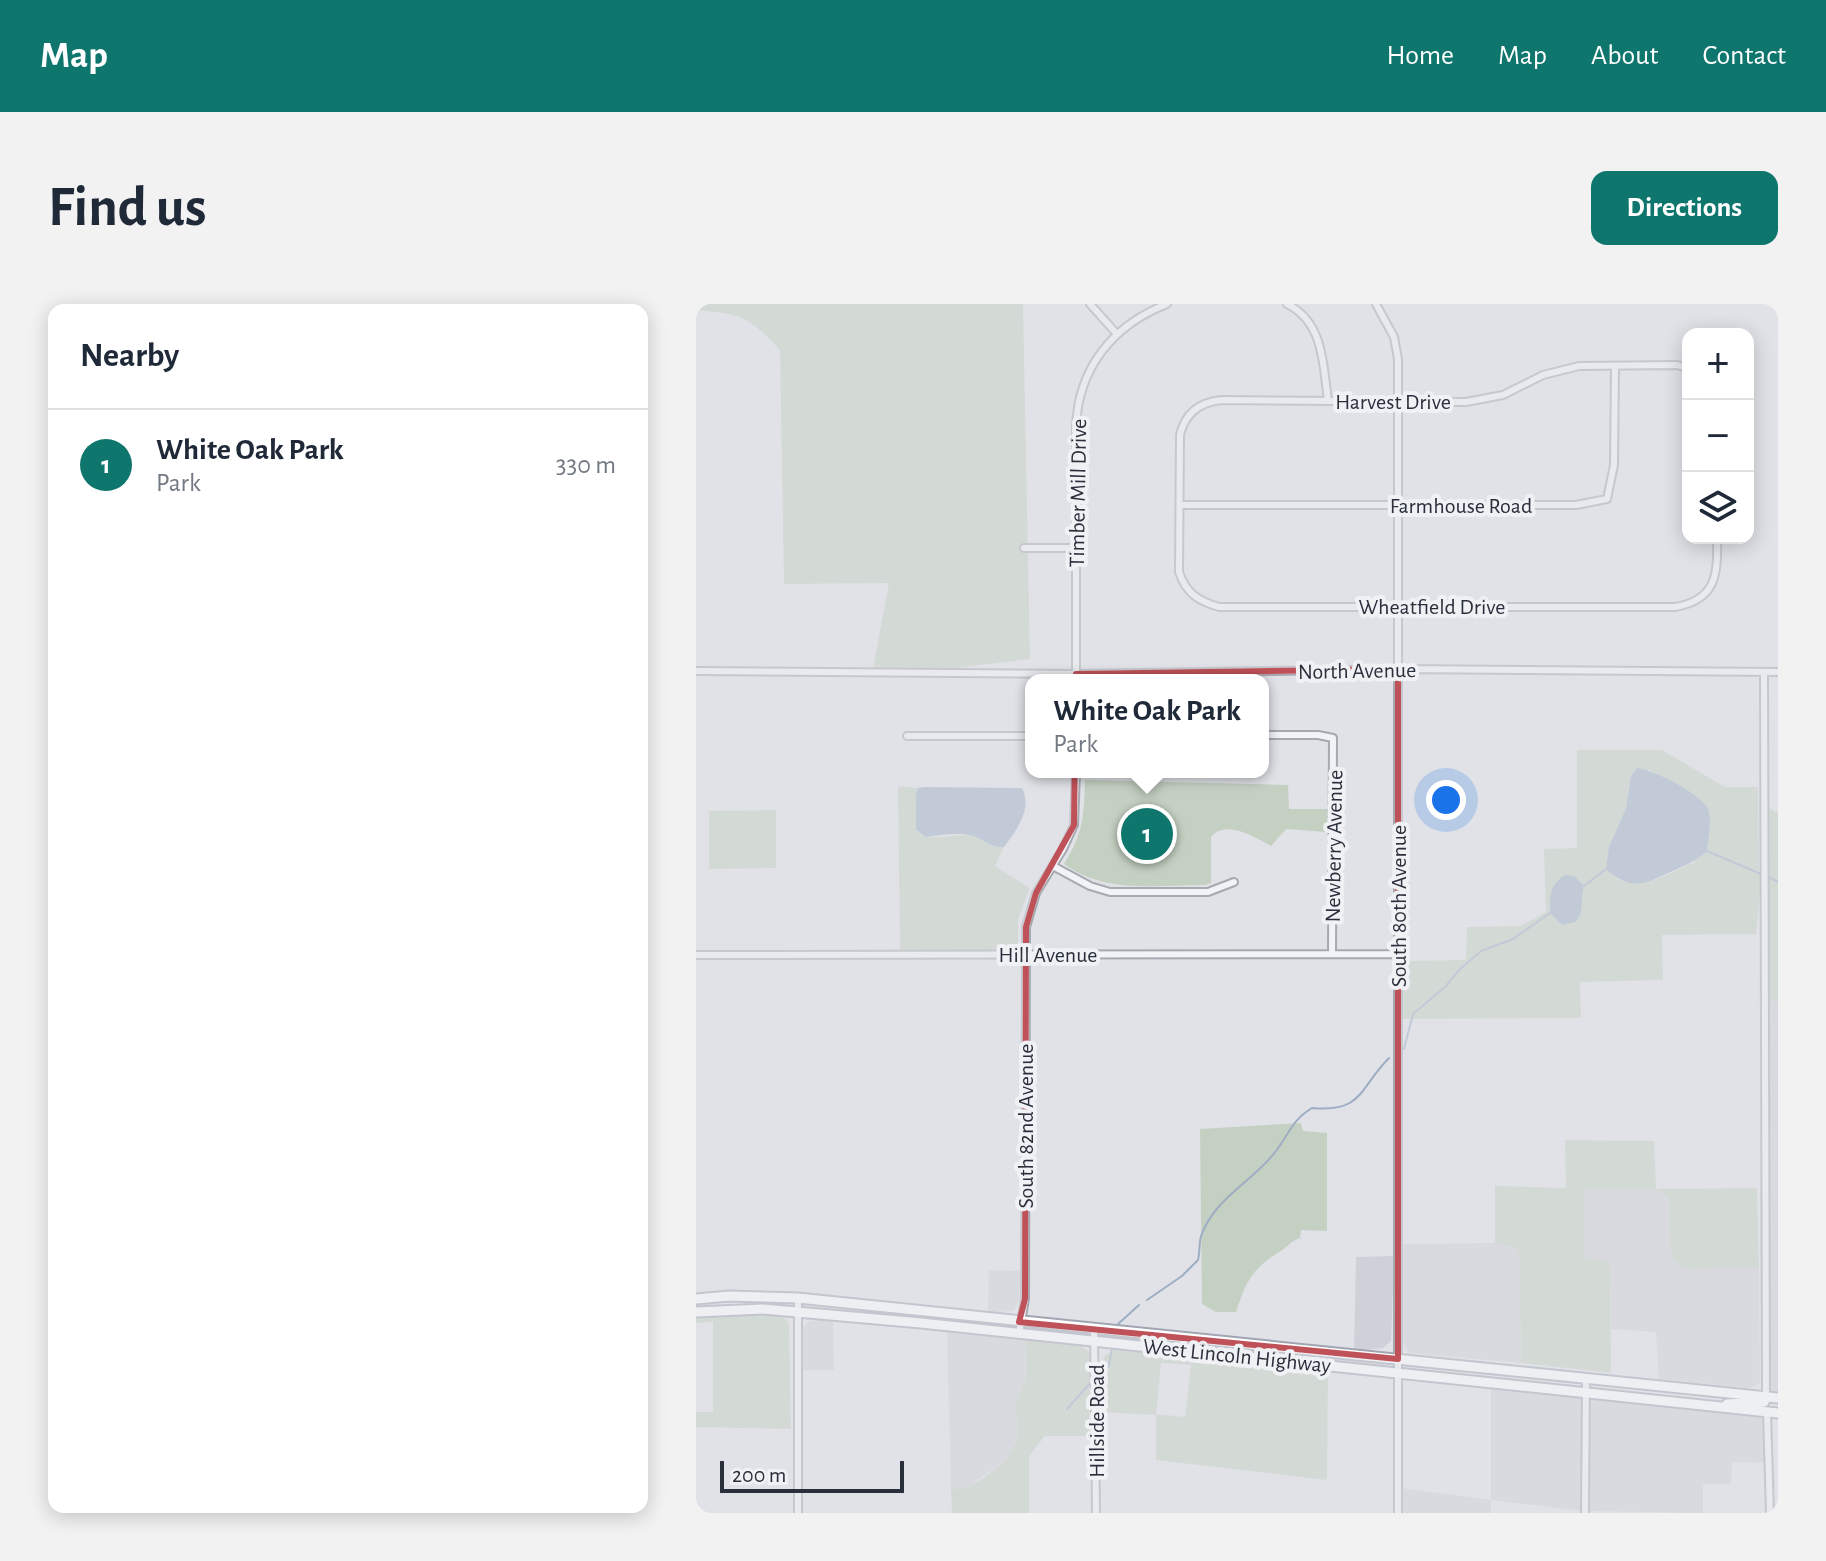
<!DOCTYPE html>
<meta charset="utf-8">
<style>
:root{--surface:#fff;--page:#f2f2f3;--text:#1f2937;--muted:#747a83;--line:#e0e1e3;--accent:#0f766e}
body{margin:0;font-family:"Alegreya Sans",sans-serif;background:var(--page);color:var(--text)}
.controls{position:absolute;right:24px;top:24px;display:grid;overflow:hidden;border-radius:16px;box-shadow:0 4px 20px #0003}
.controls button{width:72px;height:72px;display:grid;place-items:center;padding:0;border:0;border-bottom:2px solid var(--line);background:var(--surface);color:var(--text);font:40px sans-serif}
.scale{position:absolute;left:24px;bottom:20px;width:184px;box-sizing:border-box;padding-left:8px;border:4px solid #2a2f3c;border-top:0;font-size:22px;line-height:28px;white-space:nowrap;color:#2a2f3c;-webkit-text-stroke:6px #eff1f5;paint-order:stroke}
.you{position:absolute;left:750px;top:496px;width:28px;height:28px;margin:-20px;border:6px solid #fff;border-radius:50%;background:#1a73e8;box-shadow:0 0 0 12px #1a73e833}
.badge{display:grid;place-items:center;width:52px;height:52px;border-radius:50%;background:var(--accent);color:#fff;font-size:26px;font-weight:700}
.pin{position:absolute;translate:-50% -50%;border:4px solid #fff;box-shadow:0 2px 8px #0006}
.popup{position:absolute;left:329px;top:370px;width:244px;height:104px;box-sizing:border-box;display:grid;place-content:center;border-radius:16px;background:var(--surface);filter:drop-shadow(0 2px 6px #0005);font-size:26px;white-space:nowrap;color:var(--muted)}
.popup b{font-size:30px;color:var(--text)}
.popup::after{content:'';position:absolute;left:50%;top:100%;margin-left:-16px;border:16px solid transparent;border-top-color:var(--surface)}
.list{margin:0;padding:0;list-style:none}
h2{display:flex;justify-content:space-between;align-items:center;height:104px;margin:0;padding:0 32px;font-size:34px}
h2 small{font-size:26px;font-weight:400;color:var(--muted)}
.list li{display:grid;grid-template-columns:52px 1fr auto;gap:24px;align-items:center;box-sizing:border-box;height:112px;padding:0 32px;border-top:2px solid var(--line)}
.list b{display:block;font-size:30px;white-space:nowrap}
.list p{margin:0;font-size:26px;white-space:nowrap;color:var(--muted)}
.list em{font-size:26px;font-style:normal;color:var(--muted)}
.icon{flex:none;width:44px;height:44px;fill:none;stroke:currentColor;stroke-width:2;stroke-linecap:round;stroke-linejoin:round}
.map{position:relative;flex:none;width:1082px;height:1209px;overflow:hidden;border-radius:16px}
header{display:flex;align-items:center;gap:48px;box-sizing:border-box;height:112px;padding:0 40px;background:var(--accent);color:#fff}
header strong{font-size:38px}
nav{display:flex;gap:44px;margin-inline-start:auto;font-size:28px}
.intro{display:flex;align-items:center;justify-content:space-between;box-sizing:border-box;height:192px;padding:0 48px}
h1{margin:0;font-size:56px}
.button{padding:20px 36px;border-radius:16px;background:var(--accent);color:#fff;font-size:28px;font-weight:700}
main{display:flex;gap:48px;padding:0 48px}
aside{flex:1;background:var(--surface);border-radius:16px;box-shadow:0 4px 20px #0003}
.map>svg:first-child{display:block}
.built{fill:#ced1d8}
.green{fill:#c4d0c2;fill-rule:evenodd}
.water{fill:#9eadc3}
.lines{fill:none;stroke-linecap:round;stroke-linejoin:round}
.stream{stroke:#9eadc3;stroke-width:2}
.street-casing{stroke:#a6a9b0;stroke-width:10}
.primary-casing{stroke:#a0a5b1;stroke-width:13}
.street{stroke:#f2f3f6;stroke-width:6}
.primary{stroke:#fff;stroke-width:9}
.marked{fill:none;stroke:#bf5258;stroke-width:6;stroke-linejoin:round}
.labels{text-anchor:middle;stroke-width:8;stroke-linejoin:round;paint-order:stroke}
.street-label{font-size:22px;fill:#2a2f3c;stroke:#eff1f5}
</style>
<header>
<strong>Map</strong>
<nav><a>Home</a><a>Map</a><a>About</a><a>Contact</a></nav>
</header>
<div class="intro"><h1>Find us</h1><a class="button">Directions</a></div>
<main>
<aside>
<h2>Nearby<small></small></h2>
<ul class="list">
<li><span class="badge">1</span><div><b>White Oak Park</b><p>Park</p></div><em>330 m</em></li>
</ul>
</aside>
<div class="map">
<svg width="1082" height="1209" viewBox="0 0 1082 1209">
<rect width="100%" height="100%" fill="#e0e2e7"/>
<path class="built" d="M1082,697V1090L1073,1089L1071,698Z
M888,884L960,885L966,887L972,893L975,951L986,964H1063L1064,1079L1054,1084L963,1075L960,1028L915,1025L914,958L889,954Z
M799,939L823,946L825,1059L712,1049L706,1034L707,940Z
M698,952L695,1037L687,1044L658,1047L660,953Z
M293,966L324,967L323,996L318,1006L292,1010Z
M137,1015L138,1066H104L105,1026L113,1017Z
M251,1026L330,1035L331,1070L320,1099L321,1135L309,1157L272,1183L255,1185Z
M795,1080L887,1091L886,1207L795,1196V1209H705L704,1184L795,1196Z
M891,1091L1069,1110L1070,1159L1036,1158L1035,1180H1007V1209L890,1207Z"/>
<path class="green" d="M0,0H327L334,355L260,364L177,365L193,279L88,280L84,46C52,12 46,10 0,6Z
M881,446H966L1029,483H1062L1063,568L1066,570L1060,630L966,631L967,676L884,678L885,714L706,715L707,657L770,656L771,623L825,622L850,608L848,545L881,544ZM953,466L1001,493L999,558C976,567 947,588 921,575L916,536L930,504L935,472Z
M389,476L592,481L593,505H632L631,528L590,525L575,542C559,533 530,515 515,533V579L509,581C460,581 409,590 368,560C387,530 388,512 389,476Z
M202,482L222,484L220,490V526C231,540 260,528 277,532C288,535 296,545 308,543L299,562L334,584L322,615V641L316,646H204Z
M1071,503L1082,509V697L1071,698Z
M80,506V564L13,565V507Z
M605,819L607,827L631,829V927L605,926L604,934C593,938 592,943 583,948C556,965 550,977 540,1008H520L506,1000L504,825Z
M869,836L958,837L960,885L1061,884L1063,964L986,965L975,951L972,893L960,885H888L889,954L914,957L915,1069L825,1059L823,946L799,939V882L870,884Z
M28,1010L84,1011L93,1018L95,1125L0,1123V1108H17V1018L0,1019V1013Z
M330,1035C349,1037 381,1034 394,1049L393,1132H349L333,1152V1209H256L255,1185L272,1183L289,1173L309,1157L321,1136L320,1099L331,1070Z
M423,1044L632,1066L631,1176L460,1156V1111L404,1108L405,1061L409,1051ZM465,1059L495,1061L489,1113L460,1110Z"/>
<path class="water" d="M941,464C956,465 1003,489 1011,503C1017,514 1012,535 1011,547C1001,556 991,561 979,566C951,578 937,590 910,565L913,543L930,504L935,472Z
M228,483L326,484C337,505 320,527 308,543C296,545 288,535 277,532C261,528 245,531 230,533L220,526V490L222,484Z
M869,571L878,572L888,582C884,594 889,606 880,618L866,621L854,609C854,591 853,582 869,571Z"/>
<g class="lines">
<path class="stream" d="M1011,547L1065,570
M1071,572L1082,578
M888,582L910,565
M708,745L717,710L750,682L764,665L785,647L817,635L854,609
M451,996L486,972L502,956C504,948 503,939 505,932C519,893 558,877 580,847C594,829 595,817 616,804C667,809 663,784 693,754
M422,1020L443,1001
M404,1072L413,1062L416,1044
M371,1105L396,1077"/>
<defs>
<path id="street" d="M394,0L420,29
M591,0C628,18 627,61 632,97
M680,0L698,33L702,55V1209
M992,64L981,61L883,62L847,71L807,91L770,98L526,96C504,98 489,109 484,131L483,268C490,289 502,297 523,303H979C1020,296 1022,271 1021,234
M484,201H880L911,195L918,161L919,62
M328,244H380
M0,367L380,370L702,365L1082,368
M1068,368L1070,1092
M380,376V123C382,64 417,21 471,0
M567,431H622L637,434L636,650
M211,432H335
M357,562L394,582L414,588H512L538,578
M0,651L703,650
M398,1024L400,1209
M323,1030L329,995L330,623L340,589L367,545L378,521L380,468
M1071,1108L1074,1209
M102,1209V994
M889,1209L890,1074"/>
<path id="primary" d="M0,995L33,992L102,994L1082,1094
M0,1008L67,1005L225,1019L1082,1109
M1031,1100L1068,1098L1070,1092"/>
</defs>
<use href="#street" class="street-casing"/>
<use href="#primary" class="primary-casing"/>
<use href="#street" class="street"/>
<use href="#primary" class="primary"/>
</g>
<path d="M0 0H1082V1209H0ZM702,365V1055L323,1018L329,995L330,623L340,589L378,521L380,370Z" fill="#e0e2e7" fill-opacity=".55" fill-rule="evenodd"/>
<path class="marked" d="M702,365V1055L323,1018L329,995L330,623L340,589L378,521L380,370Z"/>
<g class="labels">
<g class="street-label">
<text x="697" y="105">Harvest Drive</text>
<text transform="translate(381 189) rotate(-89)" y="8">Timber Mill Drive</text>
<text x="765" y="209">Farmhouse Road</text>
<text x="736" y="310">Wheatfield Drive</text>
<text transform="translate(661 366) rotate(-1)" y="8">North Avenue</text>
<text transform="translate(637 542) rotate(-89)" y="8">Newberry Avenue</text>
<text transform="translate(702 602) rotate(-90)" y="8">South 80th Avenue</text>
<text x="352" y="658">Hill Avenue</text>
<text transform="translate(329 822) rotate(-90)" y="8">South 82nd Avenue</text>
<text transform="translate(541 1051) rotate(6)" y="8">West Lincoln Highway</text>
<text transform="translate(400 1117) rotate(-90)" y="8">Hillside Road</text>
</g>
</g>
</svg>
<div class="controls">
<button>+</button>
<button>−</button>
<button><svg class="icon" aria-label="layers" viewBox="0 0 24 24"><path d="M12 4l9 5-9 5-9-5zM3 14l9 5 9-5"/></svg></button>
</div>
<div class="scale">200 m</div>
<div class="you"></div>
<div class="pin badge" style="left:451px;top:530px">1</div>
<div class="popup"><b>White Oak Park</b>Park</div>
</div>
</main>
